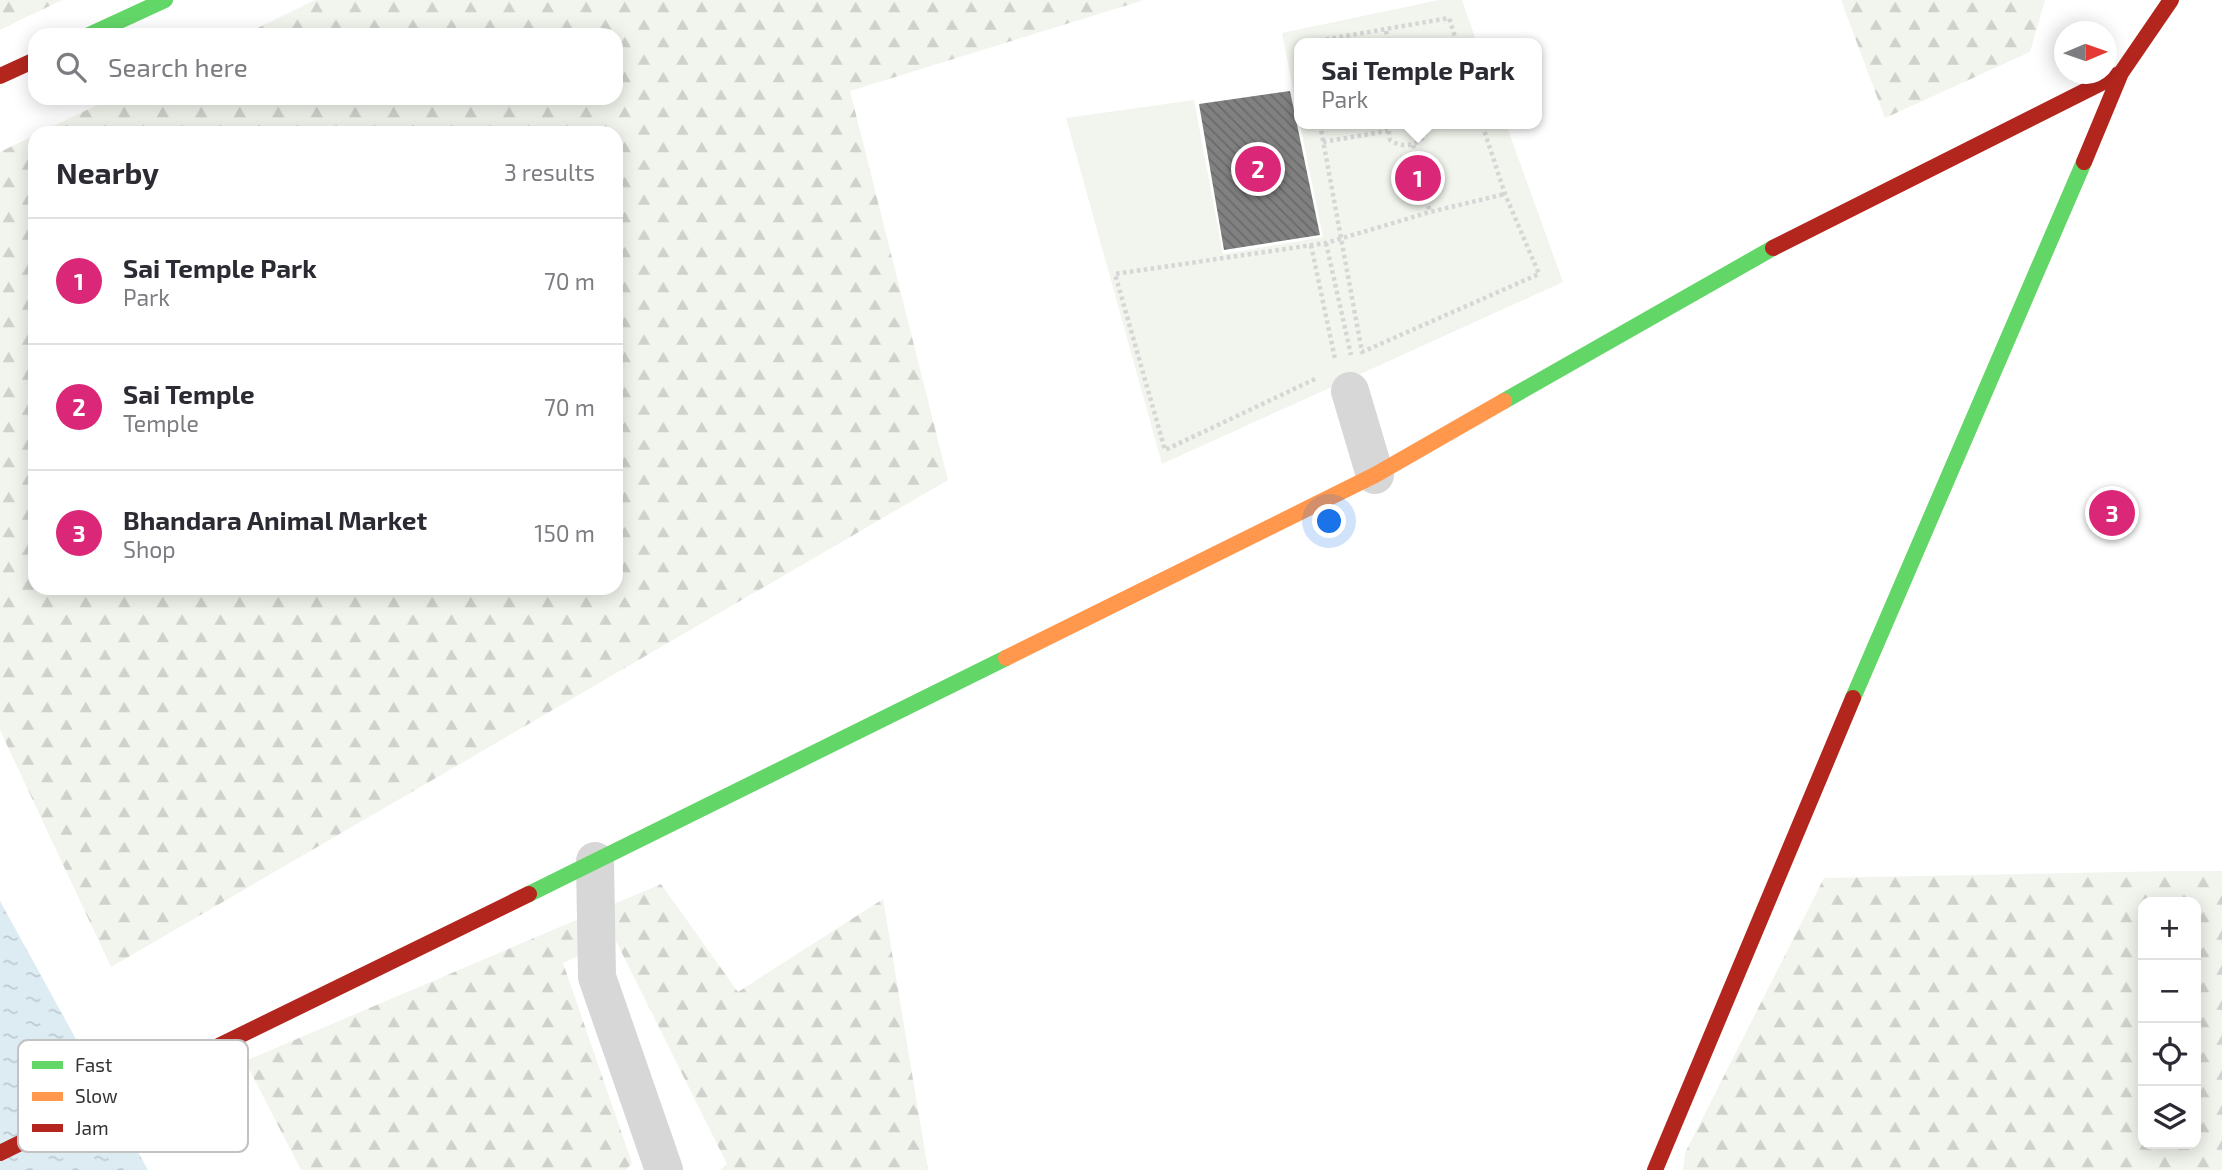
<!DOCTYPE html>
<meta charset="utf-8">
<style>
:root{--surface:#fff;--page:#f7f7f7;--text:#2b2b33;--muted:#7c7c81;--line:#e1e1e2;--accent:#db2777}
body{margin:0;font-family:"Exo 2",sans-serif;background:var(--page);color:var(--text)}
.controls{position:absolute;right:21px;bottom:21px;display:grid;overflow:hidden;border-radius:14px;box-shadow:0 4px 18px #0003}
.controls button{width:63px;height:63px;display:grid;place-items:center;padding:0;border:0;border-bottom:2px solid var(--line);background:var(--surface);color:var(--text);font:35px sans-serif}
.compass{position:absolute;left:2054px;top:21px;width:63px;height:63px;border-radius:50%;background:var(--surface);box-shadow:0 4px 18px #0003;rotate:88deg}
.you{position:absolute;left:1330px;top:522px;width:24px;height:24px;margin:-18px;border:5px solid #fff;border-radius:50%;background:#1a73e8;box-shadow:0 0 0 10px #1a73e833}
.badge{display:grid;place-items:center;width:46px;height:46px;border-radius:50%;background:var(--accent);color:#fff;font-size:23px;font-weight:700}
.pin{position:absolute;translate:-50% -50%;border:4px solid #fff;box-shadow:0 2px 7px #0006}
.popup{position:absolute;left:1294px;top:38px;width:248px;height:91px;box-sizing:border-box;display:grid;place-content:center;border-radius:14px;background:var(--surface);filter:drop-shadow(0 2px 5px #0005);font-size:23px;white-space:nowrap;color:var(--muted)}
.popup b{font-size:26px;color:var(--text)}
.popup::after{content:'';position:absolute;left:50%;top:100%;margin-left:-14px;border:14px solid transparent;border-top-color:var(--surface)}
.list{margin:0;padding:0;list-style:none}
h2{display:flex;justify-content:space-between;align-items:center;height:91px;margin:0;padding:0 28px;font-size:30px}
h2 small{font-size:23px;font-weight:400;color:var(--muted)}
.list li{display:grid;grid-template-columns:46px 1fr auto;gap:21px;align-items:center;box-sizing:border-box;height:126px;padding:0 28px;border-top:2px solid var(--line)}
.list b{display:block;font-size:26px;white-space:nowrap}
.list p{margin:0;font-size:23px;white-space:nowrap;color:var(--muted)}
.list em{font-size:23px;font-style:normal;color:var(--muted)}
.icon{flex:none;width:38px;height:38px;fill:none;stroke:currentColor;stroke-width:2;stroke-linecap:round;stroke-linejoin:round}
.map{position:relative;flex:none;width:2222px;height:1170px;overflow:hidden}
.search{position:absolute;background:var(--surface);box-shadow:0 4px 18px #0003;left:28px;top:28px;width:595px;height:77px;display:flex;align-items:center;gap:18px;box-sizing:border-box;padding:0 24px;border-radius:21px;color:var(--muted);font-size:26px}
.panel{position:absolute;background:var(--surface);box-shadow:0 4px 18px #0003;left:28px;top:126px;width:595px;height:469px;border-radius:21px}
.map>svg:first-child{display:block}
.green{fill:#f1f5ed}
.forest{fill:url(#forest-firs);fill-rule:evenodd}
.water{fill:url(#water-ripples)}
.building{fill:url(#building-back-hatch)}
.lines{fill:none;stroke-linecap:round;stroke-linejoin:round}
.path{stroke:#d6d6d6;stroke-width:4.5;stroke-dasharray:3.5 3.5;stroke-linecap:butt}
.street{stroke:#d7d7d7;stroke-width:38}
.fast{stroke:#63d668;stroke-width:16}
.slow{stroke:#ff974d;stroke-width:16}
.jam{stroke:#b3261e;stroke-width:16}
.key{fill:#fff;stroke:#c2c2c2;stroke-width:2}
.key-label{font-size:19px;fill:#333}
</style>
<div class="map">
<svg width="2222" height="1170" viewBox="0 0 2222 1170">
<defs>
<pattern id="forest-firs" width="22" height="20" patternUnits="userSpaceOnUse" patternTransform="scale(1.75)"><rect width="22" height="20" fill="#f1f5ed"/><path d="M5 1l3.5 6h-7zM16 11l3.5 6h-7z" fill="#cfd2cc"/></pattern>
<pattern id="water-ripples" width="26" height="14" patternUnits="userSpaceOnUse" patternTransform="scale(1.75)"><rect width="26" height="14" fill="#ddebf3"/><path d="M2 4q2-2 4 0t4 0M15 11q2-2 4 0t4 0" fill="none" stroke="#becad1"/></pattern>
<pattern id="building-back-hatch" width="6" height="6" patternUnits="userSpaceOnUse" patternTransform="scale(1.75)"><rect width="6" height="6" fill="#818181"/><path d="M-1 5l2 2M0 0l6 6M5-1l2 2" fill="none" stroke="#6a6a6a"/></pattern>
</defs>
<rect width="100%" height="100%" fill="#fff"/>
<path class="green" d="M1439,0H1462L1477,43H1299V119L1282,33Z
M1194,100L1223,254L1323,237L1300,124H1506L1563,282L1162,464L1066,118Z"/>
<path class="forest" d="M0,0H62L0,30Z
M315,0H1144L850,91L948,480L111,967L0,730V152L35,135V588H616V133H39L112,98H616V35H243Z
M1841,0H2045L2030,52L1885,118Z
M2173,871H2222V1170H1683L1685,1153L1824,878ZM2196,902V1144H2143V902Z
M661,884L738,992L883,899L928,1170H720L727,1164L615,939L563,963L632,1163L626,1170H301L245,1061Z"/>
<path class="water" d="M0,901L148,1170H0Z"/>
<path class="building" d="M1290,91L1320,235L1224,250L1199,104Z"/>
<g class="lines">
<path class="path" d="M1386,31L1388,43
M1305,43L1449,18L1457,43
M1320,124L1362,352L1539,274L1505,194L1482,124
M1388,124L1390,140C1406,151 1426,144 1428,124
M1323,142L1388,131
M1413,145L1430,212
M1326,243L1351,355
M1311,245L1335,359
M1315,379L1165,450L1115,274L1326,243L1430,212L1505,194"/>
<path class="street" d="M1350,391L1375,475
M595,861L597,977L664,1170"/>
<path class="fast" d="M89,35L165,0
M1504,401L1773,248
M1853,698L2084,162
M529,894L1006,658"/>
<path class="slow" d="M1006,658L1375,475L1504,401"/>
<path class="jam" d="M0,76L35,60
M2084,162L2121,73L2171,0
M1773,248L2121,73
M0,1153L529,894
M1655,1170L1853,698"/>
</g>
<rect x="18" y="1040" width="230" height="112" rx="10" class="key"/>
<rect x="32" y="1061" width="31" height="8" fill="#63d668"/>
<rect x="32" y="1092" width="31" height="9" fill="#ff974d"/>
<rect x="32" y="1124" width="31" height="8" fill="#b3261e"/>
<g class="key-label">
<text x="75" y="1072">Fast</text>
<text x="75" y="1103">Slow</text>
<text x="75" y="1135">Jam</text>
</g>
</svg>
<div class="controls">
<button>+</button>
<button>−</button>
<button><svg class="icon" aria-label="locate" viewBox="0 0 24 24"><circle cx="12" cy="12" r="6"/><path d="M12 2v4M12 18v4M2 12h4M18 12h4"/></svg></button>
<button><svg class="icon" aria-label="layers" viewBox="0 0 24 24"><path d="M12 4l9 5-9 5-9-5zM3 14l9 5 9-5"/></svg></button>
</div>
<svg class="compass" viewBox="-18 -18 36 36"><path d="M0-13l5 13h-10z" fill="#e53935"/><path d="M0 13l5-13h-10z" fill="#7c7c81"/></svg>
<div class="you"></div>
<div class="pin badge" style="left:1418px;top:178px">1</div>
<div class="popup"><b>Sai Temple Park</b>Park</div>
<div class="pin badge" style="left:1258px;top:169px">2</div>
<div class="pin badge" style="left:2112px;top:513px">3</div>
<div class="search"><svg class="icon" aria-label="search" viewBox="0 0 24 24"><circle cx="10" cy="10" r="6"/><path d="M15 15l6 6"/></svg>Search here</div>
<section class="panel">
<h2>Nearby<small>3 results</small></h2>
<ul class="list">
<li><span class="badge">1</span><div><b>Sai Temple Park</b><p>Park</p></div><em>70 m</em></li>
<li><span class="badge">2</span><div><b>Sai Temple</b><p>Temple</p></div><em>70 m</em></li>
<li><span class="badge">3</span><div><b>Bhandara Animal Market</b><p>Shop</p></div><em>150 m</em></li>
</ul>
</section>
</div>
